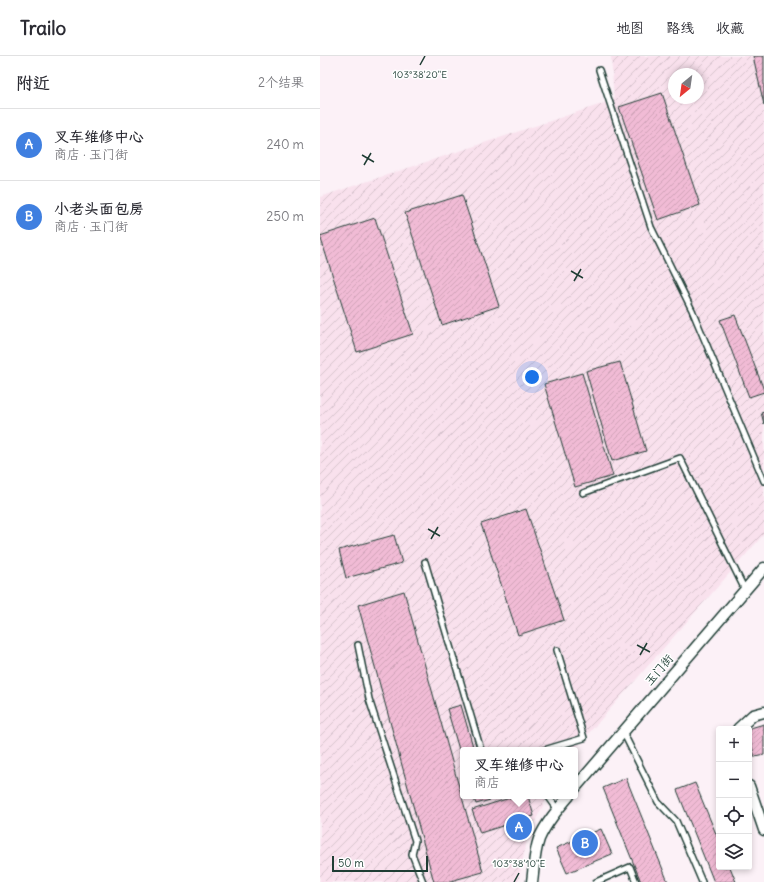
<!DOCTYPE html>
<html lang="zh">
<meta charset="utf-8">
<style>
:root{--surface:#fff;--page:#f2f2f3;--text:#2b2b33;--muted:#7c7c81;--line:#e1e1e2;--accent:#111827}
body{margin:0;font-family:Delius,"LXGW WenKai TC",sans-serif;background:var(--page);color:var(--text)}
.controls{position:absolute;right:12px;bottom:12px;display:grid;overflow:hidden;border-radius:4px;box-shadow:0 2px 6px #0003}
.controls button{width:36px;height:36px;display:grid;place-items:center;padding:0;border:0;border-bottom:1px solid var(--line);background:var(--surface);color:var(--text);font:20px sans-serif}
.compass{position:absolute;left:348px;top:12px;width:36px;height:36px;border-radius:50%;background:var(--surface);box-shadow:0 2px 6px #0003;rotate:209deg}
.scale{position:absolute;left:12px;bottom:10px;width:96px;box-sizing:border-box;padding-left:4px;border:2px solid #1f3d34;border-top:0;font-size:11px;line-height:14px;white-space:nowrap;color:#1f3d34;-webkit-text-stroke:3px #fff;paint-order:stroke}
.you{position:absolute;left:212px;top:321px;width:14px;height:14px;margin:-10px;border:3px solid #fff;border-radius:50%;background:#1a73e8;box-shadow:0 0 0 6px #1a73e833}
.badge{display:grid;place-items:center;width:26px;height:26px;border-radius:50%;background:var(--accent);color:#fff;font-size:13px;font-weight:700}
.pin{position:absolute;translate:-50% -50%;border:2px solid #fff;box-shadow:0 1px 4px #0006}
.popup{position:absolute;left:140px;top:691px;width:118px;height:52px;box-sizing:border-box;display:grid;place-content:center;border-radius:4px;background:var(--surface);filter:drop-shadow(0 1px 3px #0005);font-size:13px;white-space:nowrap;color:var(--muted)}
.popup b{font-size:15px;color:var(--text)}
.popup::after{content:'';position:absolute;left:50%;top:100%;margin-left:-8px;border:8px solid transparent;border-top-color:var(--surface)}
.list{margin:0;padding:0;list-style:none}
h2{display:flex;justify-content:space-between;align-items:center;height:52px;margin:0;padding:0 16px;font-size:17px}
h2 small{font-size:13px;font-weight:400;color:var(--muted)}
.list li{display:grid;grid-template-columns:26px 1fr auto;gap:12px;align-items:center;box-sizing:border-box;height:72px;padding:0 16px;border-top:1px solid var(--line)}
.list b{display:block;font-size:15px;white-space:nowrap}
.list p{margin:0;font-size:13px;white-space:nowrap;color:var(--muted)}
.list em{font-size:13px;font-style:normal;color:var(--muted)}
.icon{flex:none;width:22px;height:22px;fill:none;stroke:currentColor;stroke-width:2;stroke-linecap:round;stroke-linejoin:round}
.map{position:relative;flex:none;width:444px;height:826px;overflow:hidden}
header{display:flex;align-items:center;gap:24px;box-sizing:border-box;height:56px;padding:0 20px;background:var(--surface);border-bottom:1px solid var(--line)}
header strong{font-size:19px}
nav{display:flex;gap:22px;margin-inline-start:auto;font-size:14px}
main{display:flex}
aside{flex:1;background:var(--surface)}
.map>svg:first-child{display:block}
.industrial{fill:url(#industrial-furrows);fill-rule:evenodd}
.building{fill:url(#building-hatch);stroke:#1f3d34}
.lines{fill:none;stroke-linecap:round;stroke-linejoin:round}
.service-casing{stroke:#1f3d34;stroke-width:8}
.minor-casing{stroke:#1f3d34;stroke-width:13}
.service{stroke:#fff;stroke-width:5}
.minor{stroke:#fff;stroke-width:10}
.ticks{fill:none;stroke:#1f3d34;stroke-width:1.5}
.labels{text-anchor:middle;stroke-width:3;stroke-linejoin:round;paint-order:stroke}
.street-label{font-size:12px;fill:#1f3d34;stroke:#fff}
.ticks-label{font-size:10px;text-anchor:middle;fill:#1f3d34;stroke:#fff;stroke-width:3;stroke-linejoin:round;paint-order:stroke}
</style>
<header>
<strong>Trailo</strong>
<nav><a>地图</a><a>路线</a><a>收藏</a></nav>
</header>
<main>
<aside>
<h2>附近<small>2个结果</small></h2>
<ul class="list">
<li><span class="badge" style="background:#3f7fe0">A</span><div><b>叉车维修中心</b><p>商店 · 玉门街</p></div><em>240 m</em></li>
<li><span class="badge" style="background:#3f7fe0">B</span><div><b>小老头面包房</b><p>商店 · 玉门街</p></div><em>250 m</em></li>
</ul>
</aside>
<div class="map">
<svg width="444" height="826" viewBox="0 0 444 826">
<defs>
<pattern id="industrial-furrows" width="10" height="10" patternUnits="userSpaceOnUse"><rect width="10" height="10" fill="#f9e1ed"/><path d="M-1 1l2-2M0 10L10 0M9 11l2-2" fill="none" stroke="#d5c2cc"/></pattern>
<pattern id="building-hatch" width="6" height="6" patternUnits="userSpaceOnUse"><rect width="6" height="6" fill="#f1bbd5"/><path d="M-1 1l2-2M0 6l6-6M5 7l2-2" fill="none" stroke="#cea2b7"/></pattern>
</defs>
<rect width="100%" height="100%" fill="#fcf1f7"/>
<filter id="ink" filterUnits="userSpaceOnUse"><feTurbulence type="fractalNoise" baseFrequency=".025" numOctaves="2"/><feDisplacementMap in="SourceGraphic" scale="8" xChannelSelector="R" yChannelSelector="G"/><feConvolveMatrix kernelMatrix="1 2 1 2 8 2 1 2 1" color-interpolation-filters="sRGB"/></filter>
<g filter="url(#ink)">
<path class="industrial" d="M291,0H444V478L254,694H143V740H228L208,779L198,826H0V141L294,44ZM354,18H378V42H354Z"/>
<path class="building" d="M433,0H444V49Z
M342,37L380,149L338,164L299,51Z
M142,139L179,250L122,269L85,157Z
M55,162L93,278L37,296L0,180Z
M415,259L444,334V336L429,341L400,264Z
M300,306L326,395L292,405L266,315Z
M262,317L293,420L255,431L224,328Z
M444,355V368L441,356Z
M206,453L244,564L198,579L161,468Z
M74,479L82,507L26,522L19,494Z
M84,535L163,816L127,826H114L38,549Z
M141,649L154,694H143V707L127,653Z
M444,668V699L435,701L429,681V673H427Z
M306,722L348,826H321L283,732Z
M375,727L399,785V811H410L416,826H394L357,734Z
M153,740H169L170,744L156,748Z
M196,740H208L214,760L160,777L152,754Z
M281,773L292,798L247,817L236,792Z"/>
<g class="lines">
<defs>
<path id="service" d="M279,14L331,171L372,254L444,425
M263,437L360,402L425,534
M105,506L161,694
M38,589L49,643L95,785L92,798L103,826
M303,676L338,746L356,765L382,826
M224,694L264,682L237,594
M228,740L238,754
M276,826L310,811L316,826"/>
<path id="minor" d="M418,673L433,659L444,656
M429,730L444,774
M255,732L444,512
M212,826C214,812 214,797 219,783C226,767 238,753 249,740"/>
</defs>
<use href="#service" class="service-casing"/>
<use href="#minor" class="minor-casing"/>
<use href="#service" class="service"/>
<use href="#minor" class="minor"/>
</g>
</g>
<path class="ticks" d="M100,9L105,0M42,99L54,106M44,109L51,97M251,215L263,222M254,225L261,213M108,473L120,480M111,483L118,471M317,589L330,596M320,599L327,587M194,826L199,817"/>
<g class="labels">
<g class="street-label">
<text transform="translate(339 614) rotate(-49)" y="4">玉门街</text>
</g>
</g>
<g class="ticks-label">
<text x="100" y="22">103°38'20"E</text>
<text x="199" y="811">103°38'10"E</text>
</g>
</svg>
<div class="controls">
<button>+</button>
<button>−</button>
<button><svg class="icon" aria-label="locate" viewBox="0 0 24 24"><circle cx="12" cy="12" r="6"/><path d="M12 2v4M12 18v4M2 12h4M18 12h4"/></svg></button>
<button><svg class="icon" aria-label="layers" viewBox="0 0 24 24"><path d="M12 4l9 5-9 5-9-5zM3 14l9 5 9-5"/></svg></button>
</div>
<svg class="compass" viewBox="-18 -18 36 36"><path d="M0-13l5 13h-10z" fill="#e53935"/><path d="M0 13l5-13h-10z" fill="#7c7c81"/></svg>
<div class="scale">50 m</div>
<div class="you"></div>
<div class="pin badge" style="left:199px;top:771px;background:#3f7fe0">A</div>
<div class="popup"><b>叉车维修中心</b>商店</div>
<div class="pin badge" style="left:265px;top:787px;background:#3f7fe0">B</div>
</div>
</main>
